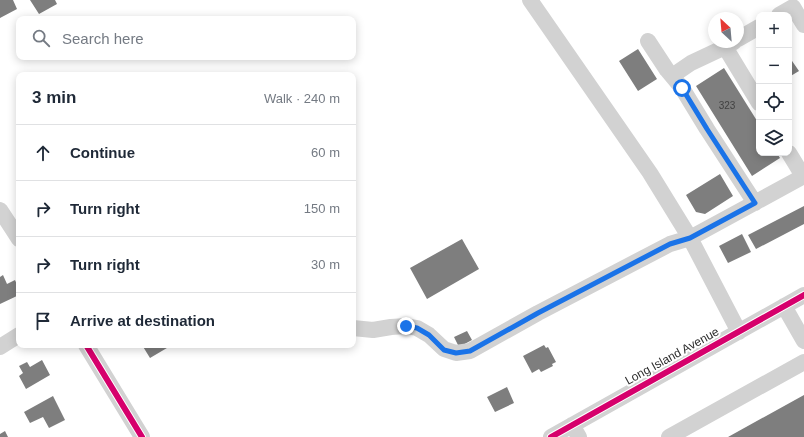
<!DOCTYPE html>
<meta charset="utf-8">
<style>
:root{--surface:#fff;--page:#f6f6f7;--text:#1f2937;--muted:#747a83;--line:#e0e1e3}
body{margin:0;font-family:Helvetica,sans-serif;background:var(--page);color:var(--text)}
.controls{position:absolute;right:12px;top:12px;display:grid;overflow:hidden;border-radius:8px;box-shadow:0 2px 10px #0003}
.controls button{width:36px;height:36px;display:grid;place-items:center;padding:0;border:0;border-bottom:1px solid var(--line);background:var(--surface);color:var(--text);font:20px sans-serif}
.compass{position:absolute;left:708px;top:12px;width:36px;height:36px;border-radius:50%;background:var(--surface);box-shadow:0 2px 10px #0003;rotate:334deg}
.stop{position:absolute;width:12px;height:12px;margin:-9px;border:3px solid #1a73e8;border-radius:50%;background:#fff}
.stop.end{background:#1a73e8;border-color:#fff;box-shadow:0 1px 4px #0008}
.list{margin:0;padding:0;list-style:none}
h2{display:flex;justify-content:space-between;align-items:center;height:52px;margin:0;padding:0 16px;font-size:17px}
h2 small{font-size:13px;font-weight:400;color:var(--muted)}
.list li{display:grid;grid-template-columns:26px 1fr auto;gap:12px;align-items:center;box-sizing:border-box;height:56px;padding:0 16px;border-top:1px solid var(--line)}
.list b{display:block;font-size:15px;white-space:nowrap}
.list em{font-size:13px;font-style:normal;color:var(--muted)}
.icon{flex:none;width:22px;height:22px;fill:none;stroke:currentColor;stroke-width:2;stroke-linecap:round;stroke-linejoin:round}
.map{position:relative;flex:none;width:804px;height:437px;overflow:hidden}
.search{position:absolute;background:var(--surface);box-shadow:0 2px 10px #0003;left:16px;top:16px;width:340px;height:44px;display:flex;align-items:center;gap:10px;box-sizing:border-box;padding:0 14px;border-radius:8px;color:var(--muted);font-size:15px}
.panel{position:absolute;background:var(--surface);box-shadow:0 2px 10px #0003;left:16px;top:72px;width:340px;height:276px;border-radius:8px}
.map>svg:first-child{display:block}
.building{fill:#7e7e7e}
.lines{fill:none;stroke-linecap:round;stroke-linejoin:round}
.minor{stroke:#d2d2d2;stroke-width:16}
.cycleway-casing{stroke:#fff;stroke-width:8}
.cycleway{stroke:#d6006c;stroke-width:6}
.route{stroke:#1a73e8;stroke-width:5}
.labels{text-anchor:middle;stroke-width:4;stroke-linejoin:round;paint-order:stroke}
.number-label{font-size:10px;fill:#414141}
.street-label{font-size:12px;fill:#2d2d2d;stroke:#fff}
</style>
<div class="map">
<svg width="804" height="437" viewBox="0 0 804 437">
<rect width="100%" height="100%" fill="#fff"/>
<path class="building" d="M0,0H13L17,9L0,18Z
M30,0H55L57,4L39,14Z
M638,49L657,79L638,91L619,61Z
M789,58H790L799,71L789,77Z
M724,68L759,124V153H777L780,158L752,176L696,86Z
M720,174L733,196L705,214L696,212L686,195Z
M804,206V224L756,249L748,235Z
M742,234L751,252L728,263L719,246Z
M462,239L479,269L427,299L410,268Z
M3,275L7,284L15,280L19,289V295L0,304V277Z
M467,331L472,340L459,347L454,337Z
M142,345H172L150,358Z
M544,345L546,348L548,347L556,362L552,364L553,366L541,372L539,369L532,373L523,356Z
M42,360L50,375L26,389L19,376L23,373L19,366L27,362L30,367Z
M507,387L514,403L495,412L487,397Z
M804,395V437H728Z
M53,396L65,420L49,428L43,417L30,423L24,412Z
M5,431L8,437H0V434Z"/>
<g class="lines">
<path class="minor" d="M779,15L793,7L804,25
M738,39L759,27
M648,41L667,70L682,88L707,129L755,203
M734,42L725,47L759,103
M672,76L691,63L725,47
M789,153L803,176
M0,210L19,239
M784,306L804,341
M353,328L373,330L391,327L406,326L417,328L429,335L444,349L456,353L470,351L538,313L670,244L690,238L650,173L530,0
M739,332L690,238L804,176
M86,345L142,437
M0,347L19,335
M572,425L579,437
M551,437L804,295
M669,437L804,362"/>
<defs>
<path id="cycleway" d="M86,345L142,437
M551,437L804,295"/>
</defs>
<use href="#cycleway" class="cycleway-casing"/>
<use href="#cycleway" class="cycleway"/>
</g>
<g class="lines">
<path class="route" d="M406,326L417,328L429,335L444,350L456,353L470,351L538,313L670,244L690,238L755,203L707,129L682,88"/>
</g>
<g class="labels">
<g class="number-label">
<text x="727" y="109">323</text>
</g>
<g class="street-label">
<text transform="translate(672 356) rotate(-29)" y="4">Long Island Avenue</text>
</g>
</g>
</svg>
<div class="controls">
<button>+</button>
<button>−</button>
<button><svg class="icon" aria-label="locate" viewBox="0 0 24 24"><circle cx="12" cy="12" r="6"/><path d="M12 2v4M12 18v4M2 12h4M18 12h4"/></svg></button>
<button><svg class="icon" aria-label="layers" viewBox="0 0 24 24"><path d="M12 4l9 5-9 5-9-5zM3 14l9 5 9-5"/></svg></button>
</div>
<svg class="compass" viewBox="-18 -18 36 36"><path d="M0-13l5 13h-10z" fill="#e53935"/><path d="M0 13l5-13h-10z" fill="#747a83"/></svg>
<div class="stop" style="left:682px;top:88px"></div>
<div class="stop end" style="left:406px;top:326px"></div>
<div class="search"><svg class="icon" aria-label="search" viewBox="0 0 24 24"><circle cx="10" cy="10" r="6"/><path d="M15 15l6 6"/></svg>Search here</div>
<section class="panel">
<h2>3 min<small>Walk · 240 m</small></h2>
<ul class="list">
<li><svg class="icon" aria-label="ahead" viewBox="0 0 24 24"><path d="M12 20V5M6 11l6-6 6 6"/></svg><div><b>Continue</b></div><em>60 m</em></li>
<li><svg class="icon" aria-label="right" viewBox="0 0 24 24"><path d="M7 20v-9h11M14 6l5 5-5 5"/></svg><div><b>Turn right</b></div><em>150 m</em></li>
<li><svg class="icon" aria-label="right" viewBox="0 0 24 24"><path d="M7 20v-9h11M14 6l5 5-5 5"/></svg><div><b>Turn right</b></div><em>30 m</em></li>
<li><svg class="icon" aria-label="arrive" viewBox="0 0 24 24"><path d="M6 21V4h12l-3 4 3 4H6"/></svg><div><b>Arrive at destination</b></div></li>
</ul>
</section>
</div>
